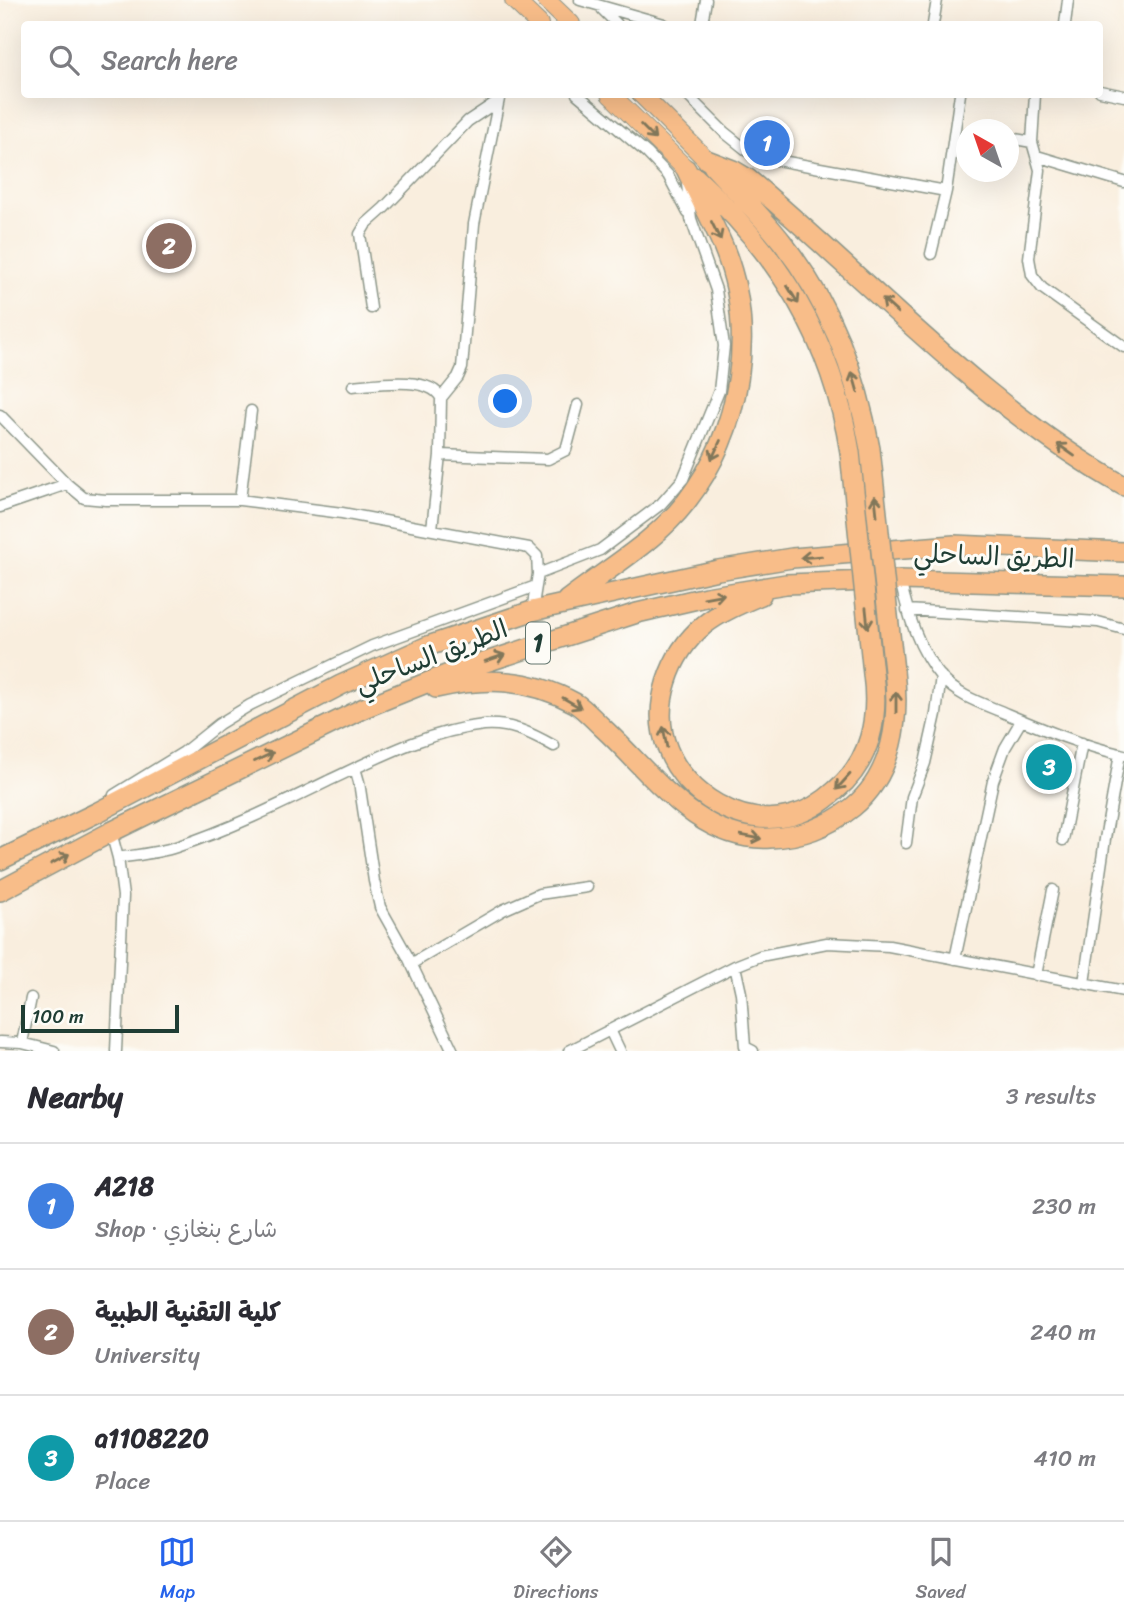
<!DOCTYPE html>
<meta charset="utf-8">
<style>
:root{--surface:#fff;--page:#f2f2f3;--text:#2b2b33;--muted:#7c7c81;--line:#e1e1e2;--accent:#2563eb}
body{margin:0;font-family:Sriracha,"Playpen Sans Arabic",sans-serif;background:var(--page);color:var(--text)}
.compass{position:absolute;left:956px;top:119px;width:63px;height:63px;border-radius:50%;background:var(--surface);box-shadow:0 7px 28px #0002;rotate:320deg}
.scale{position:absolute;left:21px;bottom:18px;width:158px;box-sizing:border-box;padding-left:7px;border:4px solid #1f3d34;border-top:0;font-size:19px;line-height:24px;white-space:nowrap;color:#1f3d34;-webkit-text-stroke:5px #fdfcf7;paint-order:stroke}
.you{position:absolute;left:506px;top:402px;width:24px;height:24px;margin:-18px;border:5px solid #fff;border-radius:50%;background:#1a73e8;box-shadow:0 0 0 10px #1a73e833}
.badge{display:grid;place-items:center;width:46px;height:46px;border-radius:50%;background:var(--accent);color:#fff;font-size:23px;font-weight:700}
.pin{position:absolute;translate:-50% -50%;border:4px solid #fff;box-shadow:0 2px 7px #0006}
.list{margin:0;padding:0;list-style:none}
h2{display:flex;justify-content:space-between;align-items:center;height:91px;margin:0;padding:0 28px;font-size:30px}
h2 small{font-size:23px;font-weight:400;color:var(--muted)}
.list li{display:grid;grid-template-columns:46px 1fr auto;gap:21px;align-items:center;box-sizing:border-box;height:126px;padding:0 28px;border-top:2px solid var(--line)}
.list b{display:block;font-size:26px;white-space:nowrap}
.list p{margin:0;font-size:23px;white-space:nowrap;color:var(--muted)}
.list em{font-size:23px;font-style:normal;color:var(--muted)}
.icon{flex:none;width:38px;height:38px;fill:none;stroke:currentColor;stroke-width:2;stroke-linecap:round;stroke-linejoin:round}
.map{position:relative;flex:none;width:1124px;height:1051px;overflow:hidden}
.search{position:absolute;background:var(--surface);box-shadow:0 7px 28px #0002;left:21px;right:21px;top:21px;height:77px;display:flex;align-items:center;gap:18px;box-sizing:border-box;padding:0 24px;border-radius:7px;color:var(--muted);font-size:26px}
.sheet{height:469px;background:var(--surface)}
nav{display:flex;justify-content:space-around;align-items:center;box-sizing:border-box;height:98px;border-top:2px solid var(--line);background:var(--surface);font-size:19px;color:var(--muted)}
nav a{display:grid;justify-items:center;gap:4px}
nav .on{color:var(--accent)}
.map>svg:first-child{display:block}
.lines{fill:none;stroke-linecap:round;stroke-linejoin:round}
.street-casing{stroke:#8c9689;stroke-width:13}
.primary-casing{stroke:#8c9689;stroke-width:20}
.highway-casing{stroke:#8c9689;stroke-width:22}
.street{stroke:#fff;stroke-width:10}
.primary{stroke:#f8bd89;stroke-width:18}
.highway{stroke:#f8bd89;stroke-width:19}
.highway-bridge-casing{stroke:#8c9689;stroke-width:22;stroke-linecap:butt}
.highway-bridge{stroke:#f8bd89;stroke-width:19}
.oneway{stroke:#81775a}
.labels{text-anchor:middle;stroke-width:6;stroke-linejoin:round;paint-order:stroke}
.shield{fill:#fdfcf7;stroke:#62766e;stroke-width:2}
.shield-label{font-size:24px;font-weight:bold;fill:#1f3d34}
.street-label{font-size:26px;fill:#1f3d34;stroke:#fdfcf7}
</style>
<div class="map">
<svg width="1124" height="1051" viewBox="0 0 1124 1051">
<rect width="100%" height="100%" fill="#fdfcf7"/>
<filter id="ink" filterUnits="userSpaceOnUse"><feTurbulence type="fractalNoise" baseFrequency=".0143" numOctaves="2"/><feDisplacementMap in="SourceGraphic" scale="14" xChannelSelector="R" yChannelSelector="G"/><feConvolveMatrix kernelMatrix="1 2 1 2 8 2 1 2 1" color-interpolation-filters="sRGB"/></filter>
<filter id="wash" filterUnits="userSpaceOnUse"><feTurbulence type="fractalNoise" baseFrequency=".00686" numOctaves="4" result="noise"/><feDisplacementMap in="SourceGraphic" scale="28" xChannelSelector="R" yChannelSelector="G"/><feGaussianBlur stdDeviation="1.57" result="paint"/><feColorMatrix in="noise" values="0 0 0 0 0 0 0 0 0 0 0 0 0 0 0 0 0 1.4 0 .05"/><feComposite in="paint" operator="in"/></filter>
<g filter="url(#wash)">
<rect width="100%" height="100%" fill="#f9eede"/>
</g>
<g filter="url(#ink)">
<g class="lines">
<defs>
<path id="street" d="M580,0L664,24
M602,9L617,24
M702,24L706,0
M933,24L937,0
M1065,24L1068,0
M1100,91L1124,96
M577,94L647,153L668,175L688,213
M686,94L724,132L754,156L946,191
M1035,94L1032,142L1040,170L1029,258L1032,275L1042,288L1124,347
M1009,138L1032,142
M1037,156L1124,182
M931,254L946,191L960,94
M371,308L360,234L366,224L384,208L468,121L498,101
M353,386C376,384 430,375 441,398L440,455L432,529
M441,398L458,377L462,368L474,224L500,94
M0,415L67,484L84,498L106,500H240L342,513L529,548L537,556L538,574L532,611
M440,455L548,459L566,450L578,405
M240,500L251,411
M0,507L67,484
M538,574L600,550L661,504L683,479L719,391L724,346L716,290L691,219L687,184
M900,580C908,614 918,650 942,678C959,697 984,704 1007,714C1045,730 1083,746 1124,755
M907,610L1098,622L1124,629
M355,768L359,782L374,881L380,907L408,957L453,1051
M114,795L184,752L219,724L250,705L372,646L536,586
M111,832L118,858L123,896L116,1051
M1063,840L1082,743
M906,843L912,797L925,763L936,714L941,676
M118,858C137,855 158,853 176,847C228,830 279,805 328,781C377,758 428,731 484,725C511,723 531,733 554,746
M955,959L993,781L1005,748L1021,721
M411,964L503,910L539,894L587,887
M735,966L741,993L745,1047L753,1051
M1036,975L1053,890
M1084,983L1105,839L1120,754
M610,1030L620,1051
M0,1042L22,1043L54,1051
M22,1043L31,998
M569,1051L735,966L760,956L827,943L889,946L1124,991"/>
<path id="primary" d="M514,0L539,24
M546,0L571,24
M610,94L686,169
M641,94L707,160"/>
<path id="highway" d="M707,160L733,170L748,179C872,283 982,406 1124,486
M713,166C736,191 761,215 782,242C829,302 857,374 870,449
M695,177C779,254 832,339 850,452
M761,595C742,603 720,612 704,625C670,653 650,707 668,750C686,795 741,828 790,816C807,812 823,802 836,790C871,761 879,717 873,674
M567,600C607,569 655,542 686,502C741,431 758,330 723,246C712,220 698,195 686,169
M436,688C486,677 529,678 575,703C585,709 594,720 603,728C651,772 697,842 770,838C802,837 828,827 853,807C893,774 900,719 894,671
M0,860L98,812L341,685L428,646L532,611L718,570L792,558L954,545L1124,552
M0,891L111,832L364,708L446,675L637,613L706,597L786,584L900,580L1124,586"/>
</defs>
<use href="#street" class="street-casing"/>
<use href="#primary" class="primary-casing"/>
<use href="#highway" class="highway-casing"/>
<use href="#street" class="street"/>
<use href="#primary" class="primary"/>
<use href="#highway" class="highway"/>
<defs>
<path id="highway-bridge" d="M870,449L894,671
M850,452L873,674"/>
</defs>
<use href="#highway-bridge" class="highway-bridge-casing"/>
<use href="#highway-bridge" class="highway-bridge"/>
</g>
<defs><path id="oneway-shaft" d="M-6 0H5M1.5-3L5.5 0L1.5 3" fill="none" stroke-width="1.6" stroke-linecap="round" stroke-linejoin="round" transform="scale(1.75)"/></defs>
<g class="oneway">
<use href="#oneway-shaft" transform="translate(648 132) rotate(45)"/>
<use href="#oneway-shaft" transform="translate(716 231) rotate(64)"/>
<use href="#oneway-shaft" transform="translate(793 295) rotate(58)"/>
<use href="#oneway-shaft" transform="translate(890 306) rotate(-138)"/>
<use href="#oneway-shaft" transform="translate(855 382) rotate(-106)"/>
<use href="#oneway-shaft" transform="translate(716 450) rotate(115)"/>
<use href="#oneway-shaft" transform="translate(1066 450) rotate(-145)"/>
<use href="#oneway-shaft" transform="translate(876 506) rotate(-96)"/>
<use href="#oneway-shaft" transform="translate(811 557) rotate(176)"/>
<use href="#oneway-shaft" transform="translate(714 596) rotate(-10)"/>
<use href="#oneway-shaft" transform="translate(867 618) rotate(84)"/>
<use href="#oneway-shaft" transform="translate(495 658) rotate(-19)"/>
<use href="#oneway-shaft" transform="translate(896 702) rotate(-90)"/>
<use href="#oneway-shaft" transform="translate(572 703) rotate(30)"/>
<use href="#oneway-shaft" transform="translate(665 737) rotate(-100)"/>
<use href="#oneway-shaft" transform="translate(264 757) rotate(-26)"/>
<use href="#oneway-shaft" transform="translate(843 782) rotate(132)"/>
<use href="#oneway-shaft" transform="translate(751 837) rotate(10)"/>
<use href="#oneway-shaft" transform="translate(60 859) rotate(-28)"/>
</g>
</g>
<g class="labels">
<rect class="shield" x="526" y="622.5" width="24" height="41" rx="5"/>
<g class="shield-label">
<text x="538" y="651">1</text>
</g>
<g class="street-label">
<text transform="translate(994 556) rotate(2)" y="9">الطريق الساحلي</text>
<text transform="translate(431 656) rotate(-21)" y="9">الطريق الساحلي</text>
</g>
</g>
</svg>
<svg class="compass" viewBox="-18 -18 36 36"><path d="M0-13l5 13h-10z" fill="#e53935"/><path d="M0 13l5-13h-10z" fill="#7c7c81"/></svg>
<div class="scale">100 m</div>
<div class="you"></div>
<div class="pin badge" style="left:767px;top:143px;background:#3f7fe0">1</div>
<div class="pin badge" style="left:169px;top:246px;background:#8d6e63">2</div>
<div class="pin badge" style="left:1049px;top:767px;background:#0f9aa8">3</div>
<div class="search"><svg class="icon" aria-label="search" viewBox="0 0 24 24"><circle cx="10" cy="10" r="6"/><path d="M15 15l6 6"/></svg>Search here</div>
</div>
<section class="sheet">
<h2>Nearby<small>3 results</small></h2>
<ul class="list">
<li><span class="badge" style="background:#3f7fe0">1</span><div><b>A218</b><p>Shop · شارع بنغازي</p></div><em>230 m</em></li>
<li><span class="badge" style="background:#8d6e63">2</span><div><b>كلية التقنية الطبية</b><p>University</p></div><em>240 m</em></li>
<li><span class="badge" style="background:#0f9aa8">3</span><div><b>a1108220</b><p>Place</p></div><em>410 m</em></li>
</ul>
</section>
<nav>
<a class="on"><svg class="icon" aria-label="map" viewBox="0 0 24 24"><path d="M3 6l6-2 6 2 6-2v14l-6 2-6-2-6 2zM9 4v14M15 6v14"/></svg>Map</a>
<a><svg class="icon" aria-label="directions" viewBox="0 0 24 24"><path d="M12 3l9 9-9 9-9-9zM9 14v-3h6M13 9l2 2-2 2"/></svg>Directions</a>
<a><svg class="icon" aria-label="saved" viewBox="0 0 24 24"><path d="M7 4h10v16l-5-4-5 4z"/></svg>Saved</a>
</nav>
